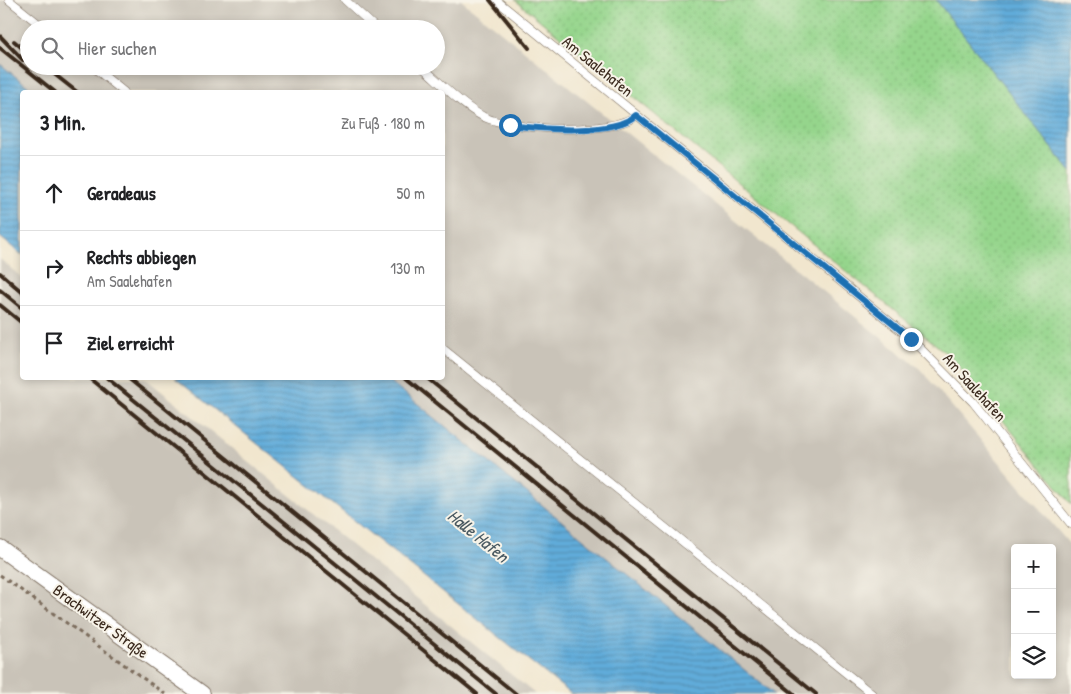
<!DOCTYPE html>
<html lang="de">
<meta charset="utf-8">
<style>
:root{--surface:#fff;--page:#f6f6f6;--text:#202124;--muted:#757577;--line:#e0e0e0}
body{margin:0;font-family:"Patrick Hand",sans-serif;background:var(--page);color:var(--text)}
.controls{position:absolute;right:15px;bottom:15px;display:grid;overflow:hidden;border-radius:5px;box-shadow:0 2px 8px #0003}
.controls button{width:45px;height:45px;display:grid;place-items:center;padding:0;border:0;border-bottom:1px solid var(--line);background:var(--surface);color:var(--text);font:25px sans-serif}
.stop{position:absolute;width:15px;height:15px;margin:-11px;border:4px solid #1f6fb2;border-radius:50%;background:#fff}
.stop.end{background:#1f6fb2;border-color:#fff;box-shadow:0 1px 5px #0008}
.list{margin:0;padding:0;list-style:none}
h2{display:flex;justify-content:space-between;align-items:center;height:65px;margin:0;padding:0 20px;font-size:21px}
h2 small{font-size:16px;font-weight:400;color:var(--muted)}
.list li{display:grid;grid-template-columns:32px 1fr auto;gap:15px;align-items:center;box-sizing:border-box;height:75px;padding:0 20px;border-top:1px solid var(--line)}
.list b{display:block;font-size:19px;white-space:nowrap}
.list p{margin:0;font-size:16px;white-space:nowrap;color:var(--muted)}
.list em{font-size:16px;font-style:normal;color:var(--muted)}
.icon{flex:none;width:28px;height:28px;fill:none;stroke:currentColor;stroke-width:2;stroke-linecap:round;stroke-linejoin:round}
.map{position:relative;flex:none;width:1071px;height:694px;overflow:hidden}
.search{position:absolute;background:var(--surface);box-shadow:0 2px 8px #0003;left:20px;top:20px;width:425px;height:55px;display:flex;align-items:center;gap:12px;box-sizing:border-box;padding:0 18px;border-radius:28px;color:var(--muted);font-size:19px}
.panel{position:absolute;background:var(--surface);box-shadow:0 2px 8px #0003;left:20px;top:90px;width:425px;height:290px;border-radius:5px}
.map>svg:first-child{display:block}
.industrial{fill:#c9c3b8;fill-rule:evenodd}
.grass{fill:url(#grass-dots);stroke:#688055}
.water{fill:url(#water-rules);stroke:#4e6b7c}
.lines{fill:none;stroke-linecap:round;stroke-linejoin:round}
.service-casing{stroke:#7b6c5c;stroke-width:9}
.minor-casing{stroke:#7b6c5c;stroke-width:18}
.path{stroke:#7b6c5c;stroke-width:3;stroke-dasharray:4 4;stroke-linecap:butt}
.service{stroke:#fff;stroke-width:8}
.minor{stroke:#fff;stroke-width:16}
.rail{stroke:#3b2a1e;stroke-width:4}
.route{stroke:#1f6fb2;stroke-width:6}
.labels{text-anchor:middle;stroke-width:4;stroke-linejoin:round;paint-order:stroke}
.street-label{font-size:16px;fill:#3b2a1e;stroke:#f7f3e8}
.water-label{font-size:18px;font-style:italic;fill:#485860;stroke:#f7f3e8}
</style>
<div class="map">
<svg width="1071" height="694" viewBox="0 0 1071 694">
<defs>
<pattern id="grass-dots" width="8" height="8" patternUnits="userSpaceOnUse" patternTransform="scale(1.25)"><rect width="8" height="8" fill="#95d58c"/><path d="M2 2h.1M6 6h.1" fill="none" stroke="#81b778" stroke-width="1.8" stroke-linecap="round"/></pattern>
<pattern id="water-rules" width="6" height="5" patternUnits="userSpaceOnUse" patternTransform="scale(1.25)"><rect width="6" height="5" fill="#61acda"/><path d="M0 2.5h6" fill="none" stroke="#518cb0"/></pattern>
</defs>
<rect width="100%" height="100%" fill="#f7f3e8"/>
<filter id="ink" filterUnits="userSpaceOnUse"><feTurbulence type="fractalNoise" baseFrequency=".02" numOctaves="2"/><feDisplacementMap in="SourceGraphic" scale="10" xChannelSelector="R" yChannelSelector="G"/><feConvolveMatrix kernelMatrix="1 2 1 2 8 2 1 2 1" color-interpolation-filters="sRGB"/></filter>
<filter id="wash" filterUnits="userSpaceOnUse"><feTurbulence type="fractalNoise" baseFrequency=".0096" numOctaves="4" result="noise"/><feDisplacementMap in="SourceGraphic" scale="20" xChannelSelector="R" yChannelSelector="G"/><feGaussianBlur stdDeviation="1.12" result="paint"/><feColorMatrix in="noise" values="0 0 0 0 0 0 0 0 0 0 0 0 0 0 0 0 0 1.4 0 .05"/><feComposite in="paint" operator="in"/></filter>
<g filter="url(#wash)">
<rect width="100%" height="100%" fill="#f1e6ce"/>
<path class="industrial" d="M0,0H461L920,369L1071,546V694H774L386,378H442V92H35L0,64ZM29,29H436V66H29ZM1015,548H1052V675H1015Z
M0,259L22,278V378H145L535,694H0Z"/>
<path class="grass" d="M515,0H936L1071,172V504L952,358Z"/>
<path class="water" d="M936,0H1071V172Z
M0,64L35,92H22V255L0,237Z
M175,378H386L774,694H571Z"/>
</g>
<g filter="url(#ink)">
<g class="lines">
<defs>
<path id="service" d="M9,0L45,29
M345,0L377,29
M496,0L911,339L973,402L1071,524
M92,66L124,92
M421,66C441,83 461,105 484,117C511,130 614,136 636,115
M442,348L872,694"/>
<path id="minor" d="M0,548L202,694"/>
</defs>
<use href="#service" class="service-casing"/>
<use href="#minor" class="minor-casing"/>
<path class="path" d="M0,575L165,694"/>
<use href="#service" class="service"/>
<use href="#minor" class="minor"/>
<path class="rail" d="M490,0L529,48
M0,36L23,60
M14,41L29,54
M0,48L55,92
M44,66L77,92
M0,273L22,292
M0,290L22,308
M0,305L22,323
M89,378L477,694
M107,378L496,694
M128,378L516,694
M406,378L794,694
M427,378L816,694"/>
</g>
</g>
<g class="lines" filter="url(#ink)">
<path class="route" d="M510,125C540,129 614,136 636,115L911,339"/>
</g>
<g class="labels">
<g class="street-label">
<text transform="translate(598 66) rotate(39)" y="6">Am Saalehafen</text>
<text transform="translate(975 387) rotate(48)" y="6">Am Saalehafen</text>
<text transform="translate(101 621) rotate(36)" y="6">Brachwitzer Straße</text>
</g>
<g class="water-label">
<text transform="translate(478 536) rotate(39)" y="6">Halle Hafen</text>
</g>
</g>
</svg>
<div class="controls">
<button>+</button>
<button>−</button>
<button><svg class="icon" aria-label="layers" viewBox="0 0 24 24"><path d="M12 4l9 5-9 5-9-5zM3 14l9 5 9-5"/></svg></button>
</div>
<div class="stop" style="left:510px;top:125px"></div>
<div class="stop end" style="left:911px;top:339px"></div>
<div class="search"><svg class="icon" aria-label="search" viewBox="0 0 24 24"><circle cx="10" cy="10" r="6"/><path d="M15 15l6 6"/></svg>Hier suchen</div>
<section class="panel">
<h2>3 Min.<small>Zu Fuß · 180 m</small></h2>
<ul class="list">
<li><svg class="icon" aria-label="ahead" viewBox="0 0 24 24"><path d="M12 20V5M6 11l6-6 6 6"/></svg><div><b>Geradeaus</b></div><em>50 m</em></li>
<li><svg class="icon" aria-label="right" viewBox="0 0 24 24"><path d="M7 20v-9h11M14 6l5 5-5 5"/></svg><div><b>Rechts abbiegen</b><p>Am Saalehafen</p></div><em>130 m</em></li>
<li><svg class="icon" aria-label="arrive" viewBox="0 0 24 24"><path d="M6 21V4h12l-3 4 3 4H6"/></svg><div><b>Ziel erreicht</b></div></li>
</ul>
</section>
</div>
